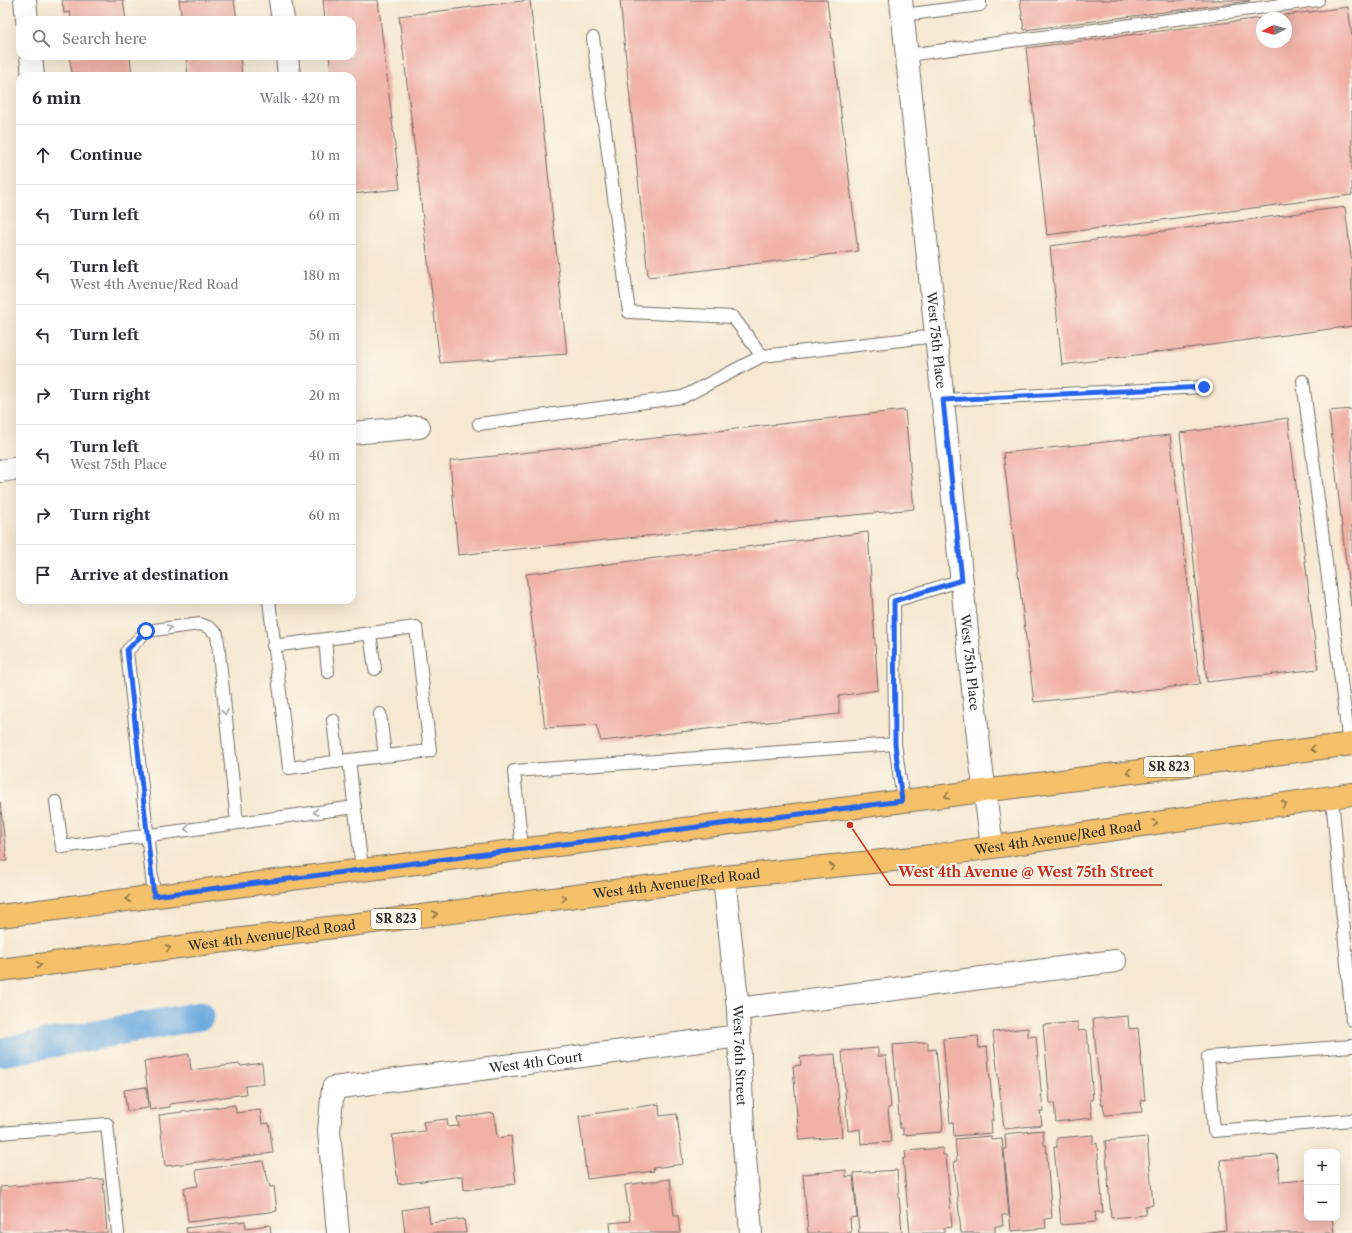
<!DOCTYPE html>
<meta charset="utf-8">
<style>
:root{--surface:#fff;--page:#f2f2f3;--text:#2b2b33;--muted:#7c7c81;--line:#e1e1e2}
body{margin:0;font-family:"Libre Caslon Text",serif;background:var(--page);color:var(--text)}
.controls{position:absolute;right:12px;bottom:12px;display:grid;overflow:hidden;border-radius:8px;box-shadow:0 4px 16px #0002}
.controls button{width:36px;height:36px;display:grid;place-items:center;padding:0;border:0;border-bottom:1px solid var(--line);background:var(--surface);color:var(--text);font:20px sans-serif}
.compass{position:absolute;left:1256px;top:12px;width:36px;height:36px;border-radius:50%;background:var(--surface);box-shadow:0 4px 16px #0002;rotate:265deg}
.stop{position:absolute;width:12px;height:12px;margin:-9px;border:3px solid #2563eb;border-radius:50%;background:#fff}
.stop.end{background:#2563eb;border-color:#fff;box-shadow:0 1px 4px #0008}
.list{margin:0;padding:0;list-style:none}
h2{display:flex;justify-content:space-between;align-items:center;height:52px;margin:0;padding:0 16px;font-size:17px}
h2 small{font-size:13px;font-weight:400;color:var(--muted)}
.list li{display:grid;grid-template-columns:26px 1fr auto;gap:12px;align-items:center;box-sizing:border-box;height:60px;padding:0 16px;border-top:1px solid var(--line)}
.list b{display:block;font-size:15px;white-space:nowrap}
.list p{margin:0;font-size:13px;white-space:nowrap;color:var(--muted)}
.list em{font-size:13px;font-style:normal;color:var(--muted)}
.icon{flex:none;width:22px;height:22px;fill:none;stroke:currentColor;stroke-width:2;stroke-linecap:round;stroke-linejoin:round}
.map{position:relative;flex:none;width:1352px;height:1233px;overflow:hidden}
.search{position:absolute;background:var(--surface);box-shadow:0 4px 16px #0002;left:16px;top:16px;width:340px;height:44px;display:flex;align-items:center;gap:10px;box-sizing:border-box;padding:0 14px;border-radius:12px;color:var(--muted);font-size:15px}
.panel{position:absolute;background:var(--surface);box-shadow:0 4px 16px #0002;left:16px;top:72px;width:340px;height:532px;border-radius:12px}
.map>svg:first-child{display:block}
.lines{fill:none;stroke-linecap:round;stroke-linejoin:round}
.canal{stroke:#6daadf;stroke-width:29}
.building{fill:#f0b1a7}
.service-casing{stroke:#726d65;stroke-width:14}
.minor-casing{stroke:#726d65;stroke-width:24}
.primary-casing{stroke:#726d65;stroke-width:24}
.service{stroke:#fff;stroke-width:12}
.minor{stroke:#fff;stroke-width:22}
.primary{stroke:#f4c16a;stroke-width:22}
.oneway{stroke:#a0a0a0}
.oneway2{stroke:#90764a}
.route{stroke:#2563eb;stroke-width:5}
.labels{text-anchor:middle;stroke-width:4;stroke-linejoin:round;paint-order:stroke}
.shield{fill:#fbf7ec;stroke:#696865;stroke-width:1}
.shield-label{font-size:12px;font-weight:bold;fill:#2b2b2b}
.street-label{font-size:13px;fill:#2b2b2b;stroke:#fbf7ec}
.leader{fill:none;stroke:#c8321e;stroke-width:1.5}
.callout-dot{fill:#c8321e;stroke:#fbf7ec;stroke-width:1.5}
.callout-label{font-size:14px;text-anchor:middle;font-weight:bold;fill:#c8321e;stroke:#fbf7ec;stroke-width:4;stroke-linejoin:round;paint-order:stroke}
</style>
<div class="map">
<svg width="1352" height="1233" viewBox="0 0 1352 1233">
<rect width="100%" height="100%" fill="#fbf7ec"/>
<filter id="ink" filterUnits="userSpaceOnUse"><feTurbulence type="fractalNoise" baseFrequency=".025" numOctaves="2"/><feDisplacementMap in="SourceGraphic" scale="8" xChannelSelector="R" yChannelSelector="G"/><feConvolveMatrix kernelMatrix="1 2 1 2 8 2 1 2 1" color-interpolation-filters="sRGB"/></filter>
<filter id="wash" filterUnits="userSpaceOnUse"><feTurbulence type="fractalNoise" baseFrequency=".012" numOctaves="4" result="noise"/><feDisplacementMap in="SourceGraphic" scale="16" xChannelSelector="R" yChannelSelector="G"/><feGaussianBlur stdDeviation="0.9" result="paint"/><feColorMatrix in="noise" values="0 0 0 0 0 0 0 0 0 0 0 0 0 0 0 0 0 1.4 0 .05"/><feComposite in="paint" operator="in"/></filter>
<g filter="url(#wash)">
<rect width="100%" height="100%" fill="#f6e8d1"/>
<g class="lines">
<path class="canal" d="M2,1052L200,1016"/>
</g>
<g id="blocks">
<path class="building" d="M62,0H123L126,20H71L70,12L64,13Z
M179,0H234L237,20H182Z
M323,0H378L400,189L352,194V76H332L329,56H352V20H325Z
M530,0L567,354L440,363L399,16Z
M620,0H827L858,251L648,277Z
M1020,0H1250V1L1024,30Z
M1348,7L1352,37V195L1047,235L1026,48L1262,18V42H1286V18L1270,17Z
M69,56H130L132,76H78L77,73H72Z
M186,56H240L242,76H188Z
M1345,207L1352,264V326L1062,365L1050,246Z
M1352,409V606L1351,607L1329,411Z
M905,410L914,509L458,555L450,461Z
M1288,418L1318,669L1207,682L1180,433Z
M1170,435L1200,684L1034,702L1003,453Z
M868,532L878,690L839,696V714L601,741L596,725L545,728L526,574Z
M0,802L7,861H0Z
M1128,1016L1129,1029L1138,1028L1145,1100H1141L1142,1112L1105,1115L1103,1104H1101L1093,1019Z
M1078,1022V1031L1087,1030L1093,1100H1090L1092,1118L1056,1122L1054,1103H1050L1043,1025Z
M1028,1028V1037L1036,1036L1043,1111H1040L1042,1125L1004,1129L993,1032Z
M978,1036L979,1048L987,1047L994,1120H991L992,1133L954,1136L953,1123H950L943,1039Z
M928,1042V1050L936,1049L943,1124L942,1132L903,1135V1128H900L893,1045Z
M878,1048V1056H886L891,1107L888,1108L891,1142L861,1144L860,1129L848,1131L842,1051Z
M189,1054L191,1070L240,1064L241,1066L262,1063L264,1084L245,1086L246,1094L170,1104V1107L150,1110L144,1061Z
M835,1054L842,1137L799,1140L793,1066L801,1065L800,1057Z
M146,1087L148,1108L127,1111L124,1090Z
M659,1104L660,1116L677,1114L683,1164L653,1168L654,1171L587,1179L579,1116Z
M235,1105L236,1113L260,1110L262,1124L269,1123L273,1153L165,1166L159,1115Z
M494,1113L497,1138L511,1136L516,1184L464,1190L463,1176L398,1184L392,1135L425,1131L423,1122L447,1119L448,1127L459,1126L457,1118Z
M1043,1130L1044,1145H1046L1052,1218L1045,1219L1046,1228L1011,1231L1004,1149H1006L1005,1134Z
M1093,1135V1144L1097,1143L1103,1212H1095L1096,1222L1061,1225L1054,1147H1057V1138Z
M991,1136V1140L1002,1139L1009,1215H1002L1003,1226H995V1233H961L954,1161H957L955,1139Z
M1147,1137L1153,1205L1145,1206L1146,1215L1111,1218L1105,1141Z
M943,1148V1155H946L952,1227L944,1228V1233H910L903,1159L906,1158L905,1151Z
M1277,1155L1280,1182L1307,1180V1218H1332L1334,1233H1201L1226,1230L1220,1160Z
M263,1161L270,1187L274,1186L277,1211L188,1222L184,1188L198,1186L196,1170Z
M846,1170V1177L853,1176L857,1217L850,1218L851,1233H808L803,1174Z
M897,1170L902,1233H859L854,1173Z
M103,1179L107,1233H0V1187Z
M670,1179L674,1215H678L680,1233H611L610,1223L630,1221L625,1185Z
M428,1206L430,1223L464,1219L466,1233H405L402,1210Z
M245,1221L246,1228L270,1225L271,1233H187L186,1228Z"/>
</g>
</g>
<g filter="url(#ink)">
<use href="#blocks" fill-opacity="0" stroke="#726d65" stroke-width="1"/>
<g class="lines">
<defs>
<path id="service" d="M903,15L980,5V0
M593,38L629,312L733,317L762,356L936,336
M907,55L1318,0
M1303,381L1349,744
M943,400L1204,387
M479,424L683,397L762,356
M269,600L289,768L349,760L362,869
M370,634L375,669
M325,639L328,672
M273,646L416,627L430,751L349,760
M380,714L385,756
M333,720L338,762
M1332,797L1352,1020
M903,801L895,744L894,601L962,580
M56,802L62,847L355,807
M522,849L514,771L895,744
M154,896L127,651L146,631L200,624L208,627L217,634L237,822
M1352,1046L1208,1057L1214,1131L1352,1120
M0,1133L107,1124L118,1233"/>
<g id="minor">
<path d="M25,0L27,20"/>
<path d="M280,0L283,20"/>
<path id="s1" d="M901,0L980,756L992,846"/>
<path d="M31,56L33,76"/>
<path d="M287,56L289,76"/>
<path d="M352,433L419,427"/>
<path d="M0,471L20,468"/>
<path id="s2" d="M724,877L738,1009L743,1132L751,1233"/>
<path d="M738,1009L1115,961"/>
<path id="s3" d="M338,1233L329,1131L333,1088L739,1036"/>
</g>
<g id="primary">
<path d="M0,916L1352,744"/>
<path id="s4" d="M0,970L724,877L932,856L1352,794"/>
</g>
</defs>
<use href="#service" class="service-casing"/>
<use href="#minor" class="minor-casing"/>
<use href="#primary" class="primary-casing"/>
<use href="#service" class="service"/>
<use href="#minor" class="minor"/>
<use href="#primary" class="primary"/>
</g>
<defs><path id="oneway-chevron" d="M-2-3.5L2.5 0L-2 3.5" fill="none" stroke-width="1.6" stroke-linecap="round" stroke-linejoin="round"/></defs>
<g class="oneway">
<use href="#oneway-chevron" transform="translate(169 628) rotate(-8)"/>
<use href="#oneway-chevron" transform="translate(225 712) rotate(84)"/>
<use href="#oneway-chevron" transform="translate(316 812) rotate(172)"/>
<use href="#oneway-chevron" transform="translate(187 829) rotate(172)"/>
</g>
<g class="oneway2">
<use href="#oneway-chevron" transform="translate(1313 749) rotate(173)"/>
<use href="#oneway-chevron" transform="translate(1129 772) rotate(173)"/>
<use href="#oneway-chevron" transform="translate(947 796) rotate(172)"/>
<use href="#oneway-chevron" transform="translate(1284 804) rotate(-8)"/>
<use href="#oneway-chevron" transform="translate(1155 823) rotate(-8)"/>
<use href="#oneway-chevron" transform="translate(832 867) rotate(-6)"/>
<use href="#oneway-chevron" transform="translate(564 898) rotate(-7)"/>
<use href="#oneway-chevron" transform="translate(128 899) rotate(173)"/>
<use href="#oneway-chevron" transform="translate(435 914) rotate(-7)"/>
<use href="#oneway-chevron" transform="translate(168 948) rotate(-7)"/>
<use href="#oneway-chevron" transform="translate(39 965) rotate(-8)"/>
</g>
</g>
<g class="lines" filter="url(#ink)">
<path class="route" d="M146,631L127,650L154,896L902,801L895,744L894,601L962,580L943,400L1204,387"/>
</g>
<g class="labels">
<g class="shield">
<rect x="1144" y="757" width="50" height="20" rx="3"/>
<rect x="371" y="909" width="50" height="20" rx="3"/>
</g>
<g class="shield-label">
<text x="1169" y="771">SR 823</text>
<text x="396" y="923">SR 823</text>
</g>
<g class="street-label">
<text dy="5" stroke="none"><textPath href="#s1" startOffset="342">West 75th Place</textPath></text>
<text dy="5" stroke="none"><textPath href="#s1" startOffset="666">West 75th Place</textPath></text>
<text dy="5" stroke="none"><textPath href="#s4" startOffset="1066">West 4th Avenue/Red Road</textPath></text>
<text dy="5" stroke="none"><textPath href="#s4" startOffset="682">West 4th Avenue/Red Road</textPath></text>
<text dy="5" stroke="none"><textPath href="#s4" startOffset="274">West 4th Avenue/Red Road</textPath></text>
<text dy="5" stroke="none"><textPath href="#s2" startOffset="179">West 76th Street</textPath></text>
<text dy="5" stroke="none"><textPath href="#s3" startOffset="350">West 4th Court</textPath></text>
</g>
</g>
<path class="leader" d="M850 825L890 885H1162"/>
<circle class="callout-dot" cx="850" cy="825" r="4"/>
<g class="callout-label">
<text x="1026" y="877">West 4th Avenue @ West 75th Street</text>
</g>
</svg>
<div class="controls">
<button>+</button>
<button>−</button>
</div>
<svg class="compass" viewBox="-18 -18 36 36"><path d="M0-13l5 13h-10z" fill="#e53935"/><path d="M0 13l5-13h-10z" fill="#7c7c81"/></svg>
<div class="stop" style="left:146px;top:631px"></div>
<div class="stop end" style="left:1204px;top:387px"></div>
<div class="search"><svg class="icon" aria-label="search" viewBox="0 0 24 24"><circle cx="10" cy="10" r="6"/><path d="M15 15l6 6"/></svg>Search here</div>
<section class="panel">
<h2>6 min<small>Walk · 420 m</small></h2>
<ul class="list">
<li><svg class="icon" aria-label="ahead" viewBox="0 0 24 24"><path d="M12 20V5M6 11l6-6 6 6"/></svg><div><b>Continue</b></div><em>10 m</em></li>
<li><svg class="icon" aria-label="left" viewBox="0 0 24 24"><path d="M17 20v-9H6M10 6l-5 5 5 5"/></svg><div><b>Turn left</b></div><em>60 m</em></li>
<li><svg class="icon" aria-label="left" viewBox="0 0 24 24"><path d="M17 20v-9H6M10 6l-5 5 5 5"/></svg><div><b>Turn left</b><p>West 4th Avenue/Red Road</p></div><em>180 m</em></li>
<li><svg class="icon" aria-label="left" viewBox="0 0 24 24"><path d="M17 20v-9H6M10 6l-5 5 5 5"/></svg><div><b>Turn left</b></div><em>50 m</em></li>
<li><svg class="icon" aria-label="right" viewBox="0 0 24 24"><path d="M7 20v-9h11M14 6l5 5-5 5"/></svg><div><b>Turn right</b></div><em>20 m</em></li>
<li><svg class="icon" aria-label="left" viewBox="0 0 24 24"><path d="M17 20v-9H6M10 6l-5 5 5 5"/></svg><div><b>Turn left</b><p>West 75th Place</p></div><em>40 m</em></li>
<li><svg class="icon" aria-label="right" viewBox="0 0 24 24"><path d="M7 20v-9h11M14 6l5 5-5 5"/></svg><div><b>Turn right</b></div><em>60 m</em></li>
<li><svg class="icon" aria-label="arrive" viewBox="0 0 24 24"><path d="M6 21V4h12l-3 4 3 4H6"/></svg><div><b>Arrive at destination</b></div></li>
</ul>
</section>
</div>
